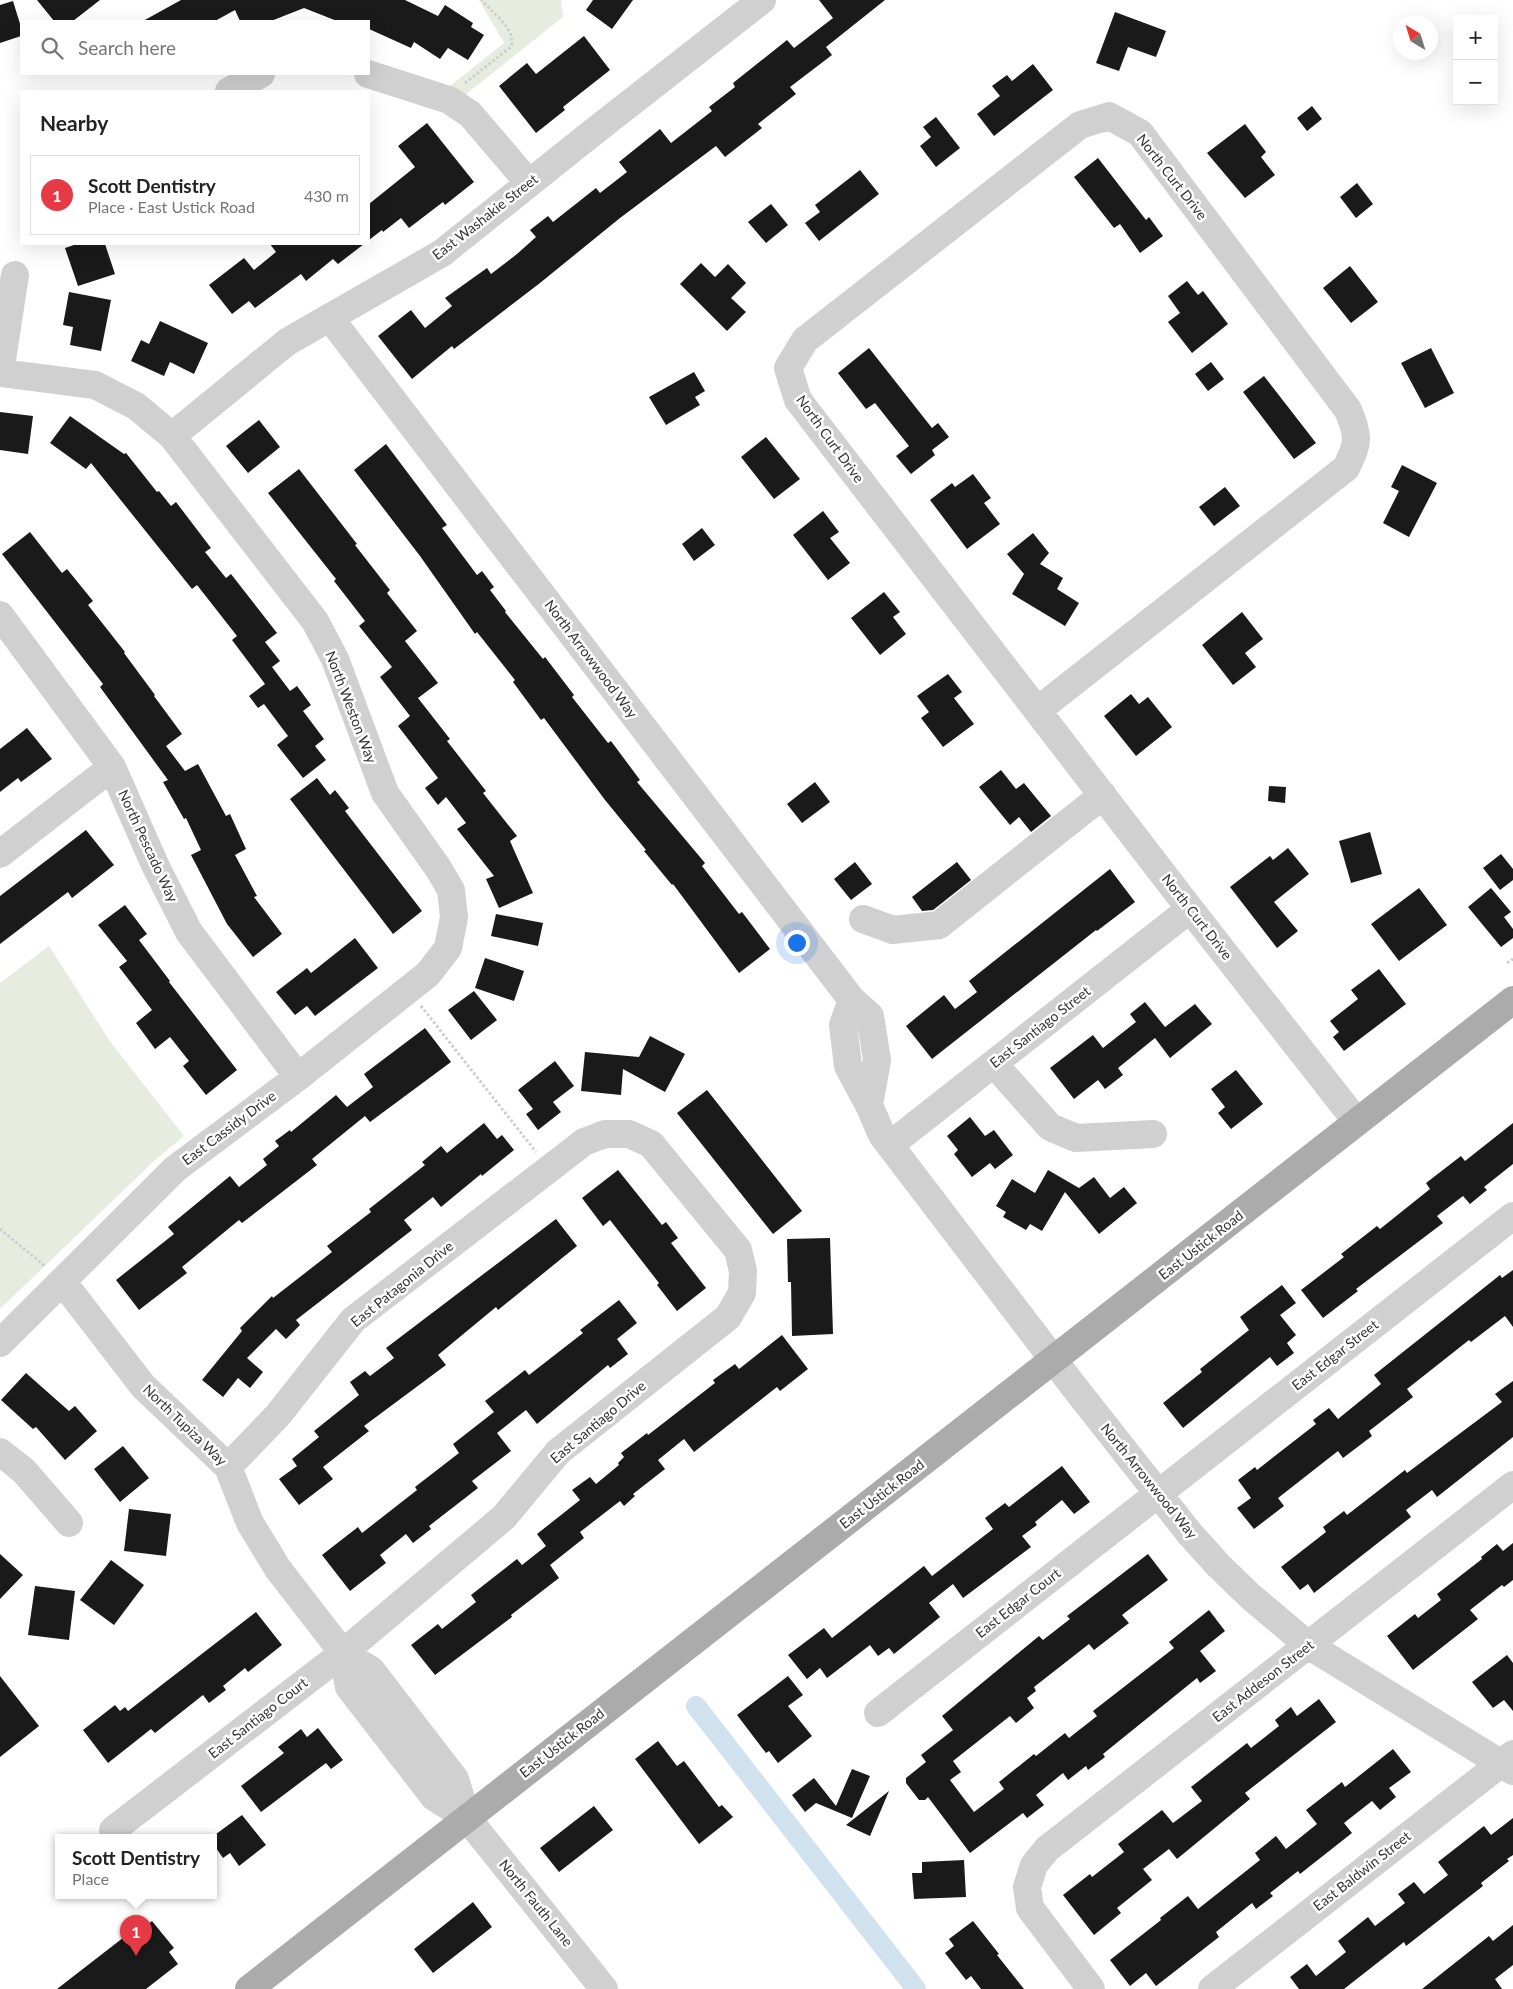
<!DOCTYPE html>
<meta charset="utf-8">
<style>
:root{--surface:#fff;--page:#f6f6f6;--text:#222;--muted:#767676;--line:#e0e0e0;--accent:#e63946}
body{margin:0;font-family:Lato,sans-serif;background:var(--page);color:var(--text)}
.controls{position:absolute;right:15px;top:15px;display:grid;overflow:hidden;border-radius:0px;box-shadow:0 5px 20px #0002}
.controls button{width:45px;height:45px;display:grid;place-items:center;padding:0;border:0;border-bottom:1px solid var(--line);background:var(--surface);color:var(--text);font:25px sans-serif}
.compass{position:absolute;left:1393px;top:15px;width:45px;height:45px;border-radius:50%;background:var(--surface);box-shadow:0 5px 20px #0002;rotate:322deg}
.you{position:absolute;left:796px;top:942px;width:18px;height:18px;margin:-12px;border:4px solid #fff;border-radius:50%;background:#1a73e8;box-shadow:0 0 0 8px #1a73e833}
.badge{display:grid;place-items:center;width:32px;height:32px;border-radius:50%;background:var(--accent);color:#fff;font-size:16px;font-weight:700}
.pin{position:absolute;translate:-50% -41px;filter:drop-shadow(0 1px 2px #0008)}
.pin::after{content:'';position:absolute;top:26px;width:18px;height:15px;background:inherit;clip-path:polygon(0 0,100% 0,50% 100%)}
.popup{position:absolute;left:55px;top:1834px;width:162px;height:65px;box-sizing:border-box;display:grid;place-content:center;border-radius:0px;background:var(--surface);filter:drop-shadow(0 1px 4px #0005);font-size:16px;white-space:nowrap;color:var(--muted)}
.popup b{font-size:19px;color:var(--text)}
.popup::after{content:'';position:absolute;left:50%;top:100%;margin-left:-10px;border:10px solid transparent;border-top-color:var(--surface)}
.list{margin:0;padding:0;list-style:none}
h2{display:flex;justify-content:space-between;align-items:center;height:65px;margin:0;padding:0 20px;font-size:21px}
h2 small{font-size:16px;font-weight:400;color:var(--muted)}
.list li{display:grid;grid-template-columns:32px 1fr auto;gap:15px;align-items:center;box-sizing:border-box;height:80px;margin:0 10px 10px;padding:0 10px;border:1px solid var(--line);border-radius:0px}
.list b{display:block;font-size:19px;white-space:nowrap}
.list p{margin:0;font-size:16px;white-space:nowrap;color:var(--muted)}
.list em{font-size:16px;font-style:normal;color:var(--muted)}
.icon{flex:none;width:28px;height:28px;fill:none;stroke:currentColor;stroke-width:2;stroke-linecap:round;stroke-linejoin:round}
.map{position:relative;flex:none;width:1513px;height:1989px;overflow:hidden}
.search{position:absolute;background:var(--surface);box-shadow:0 5px 20px #0002;left:20px;top:20px;width:350px;height:55px;display:flex;align-items:center;gap:12px;box-sizing:border-box;padding:0 18px;border-radius:0px;color:var(--muted);font-size:19px}
.panel{position:absolute;background:var(--surface);box-shadow:0 5px 20px #0002;left:20px;top:90px;width:350px;height:155px;border-radius:0px}
.map>svg:first-child{display:block}
.green{fill:#e6ecdf}
.lines{fill:none;stroke-linecap:round;stroke-linejoin:round}
.canal{stroke:#cfe2ee;stroke-width:20}
.building{fill:#1a1a1a}
.path{stroke:#cdcdcd;stroke-width:3;stroke-dasharray:2.5 2.5;stroke-linecap:butt}
.minor{stroke:#d0d0d0;stroke-width:28}
.major{stroke:#ababab;stroke-width:28}
.labels{text-anchor:middle;stroke-width:5;stroke-linejoin:round;paint-order:stroke}
.street-label{font-size:14px;fill:#333;stroke:#fff}
</style>
<div class="map">
<svg width="1513" height="1989" viewBox="0 0 1513 1989">
<rect width="100%" height="100%" fill="#fff"/>
<path class="green" d="M479,0H561L563,17L465,95L450,86L504,43Z
M49,946L109,1040L184,1136L154,1161L0,1309V983Z"/>
<g class="lines">
<path class="canal" d="M696,1706L916,1989"/>
</g>
<path class="building" d="M37,0H100L73,21H54Z
M181,0H405L438,16L445,5L473,23L471,27L484,35L468,60L448,48L440,59L414,42L411,48L369,29V21H337L304,8L271,21H240L235,10L215,21H143Z
M593,0H633L612,29L586,10Z
M819,0H885L826,47L832,55L790,87L796,94L758,124L762,128L725,157L716,146L620,218L540,283L454,349L452,346L412,379L378,336L411,310L425,328L452,306L445,298L487,268L491,274L517,254L536,237L530,230L548,216L553,222L596,188L600,193L627,172L619,162L660,129L671,143L712,111L709,107L735,87L733,83L787,40L794,48L833,18Z
M13,1L21,27V36L0,43V5Z
M1115,12L1166,31L1156,57L1128,47L1119,71L1096,63Z
M584,36L610,70L563,107L565,110L536,133L499,86L527,63L536,74Z
M1033,64L1053,90L994,136L977,114L1000,96L992,86L1007,75L1012,81Z
M1312,106L1322,119L1307,131L1297,118Z
M936,117L960,148L936,167L920,146L931,137L923,127Z
M427,123L474,182L445,205L443,202L409,228L401,218L383,232L382,230L369,240V204L415,167L398,146Z
M1245,124L1266,152L1261,157L1275,175L1245,198L1207,153Z
M1098,158L1146,220L1149,217L1163,236L1140,253L1120,224L1114,228L1074,177Z
M860,170L879,194L819,241L805,223L820,212L815,205Z
M1357,183L1373,204L1356,218L1340,197Z
M771,204L788,225L766,243L748,222Z
M77,244H105L115,274L78,286L65,248Z
M270,244H364L338,264L333,259L306,281L301,274L255,308L249,301L232,314L209,285L244,258L254,270L276,252Z
M701,263L715,277L728,264L746,283L731,298L746,312L727,331L680,284Z
M1350,266L1378,302L1351,323L1323,288Z
M1187,281L1198,295L1203,291L1228,324L1192,353L1168,322L1180,313L1168,296Z
M69,292L111,300L101,351L70,345L73,327L63,325Z
M160,321L208,343L194,374L170,362L164,376L131,361L141,340L149,344Z
M869,348L932,428L938,423L949,437L932,450L935,455L911,474L896,456L909,446L875,403L866,409L838,373Z
M1431,348L1454,393L1425,408L1401,363Z
M1211,362L1224,379L1208,391L1195,374Z
M694,372L705,391L695,397L700,405L666,425L649,397Z
M1264,376L1316,443L1294,459L1243,392Z
M0,412L33,416L28,454L0,450Z
M70,416L124,454L126,453L157,492L159,491L171,506L176,502L211,548L205,552L226,578L231,574L277,633L265,642L280,661L272,667L290,691L297,686L311,705L303,711L324,739L315,746L326,760L303,778L277,745L288,736L264,704L258,708L249,696L265,684L232,640L237,636L197,585L192,589L91,463L86,469L50,443Z
M259,420L280,447L248,473L226,446Z
M766,437L800,479L774,499L741,457Z
M386,444L447,525L442,528L477,575L482,571L494,587L490,590L506,611L505,612L543,659L545,657L574,695L572,697L608,743L611,741L640,780L637,782L705,863L702,866L739,914L742,912L770,949L739,973L673,884L672,885L644,851L646,850L605,800L544,718L541,720L513,682L515,680L477,632L475,634L420,556L354,470Z
M1402,465L1437,483L1409,537L1383,523L1399,491L1391,487Z
M299,469L357,544L355,545L390,590L387,593L417,631L405,641L438,683L418,698L450,739L447,741L486,791L483,793L517,836L510,841L533,893L499,908L486,879L494,876L457,829L466,823L446,797L438,805L425,788L438,778L398,726L410,716L380,677L392,667L359,626L365,621L334,581L336,579L268,493Z
M973,474L991,498L984,503L1000,524L967,549L930,500L952,483L955,487Z
M1225,487L1240,506L1214,526L1199,507Z
M823,511L839,532L830,538L850,563L828,580L793,535Z
M702,528L715,545L694,561L682,544Z
M30,532L62,573L67,569L93,601L88,605L125,652L124,653L155,695L154,696L182,734L166,746L185,771L198,764L226,816L230,814L246,849L235,855L257,896L254,897L282,934L253,957L227,924L191,855L201,850L186,818L184,819L163,782L168,780L100,687L103,684L2,554Z
M1033,533L1049,553L1040,564L1063,578L1057,589L1079,603L1065,626L1012,594L1024,574L1007,554Z
M884,592L900,612L893,617L906,634L880,655L851,618Z
M1242,612L1263,639L1245,653L1256,667L1233,685L1202,645Z
M948,674L962,692L954,698L974,724L943,747L921,718L929,712L917,696Z
M1131,694L1139,704L1148,697L1172,727L1136,756L1104,716Z
M27,728L52,759L21,782L18,778L0,792V749Z
M1001,770L1016,789L1024,783L1051,816L1031,832L1019,817L1010,825L979,787Z
M317,778L330,795L335,790L349,808L345,811L422,911L393,934L290,799Z
M815,782L830,802L802,823L787,804Z
M1269,786L1286,787L1285,803L1268,801Z
M86,830L114,865L72,898L68,892L0,944V896Z
M1370,832L1382,874L1351,883L1339,841Z
M1288,848L1309,874L1274,902L1298,931L1277,948L1230,887L1270,856L1273,860Z
M1501,854L1513,869V880L1500,890L1483,868Z
M855,862L872,884L851,900L834,879Z
M957,862L971,880L933,910L922,911L912,897Z
M1110,869L1135,902L1097,931L1096,930L932,1059L906,1026L944,995L955,1009L977,992L969,981Z
M1419,888L1447,925L1399,961L1371,924Z
M1491,888L1511,912L1504,917L1513,929V938L1501,947L1468,907Z
M125,905L147,934L139,940L170,981L169,982L237,1070L206,1095L183,1066L189,1061L170,1037L155,1049L136,1023L152,1010L119,967L127,961L98,925Z
M496,914L543,923L538,946L491,936Z
M355,938L378,968L315,1016L307,1006L295,1015L276,992L307,968L311,973Z
M485,958L524,971L514,1001L475,988Z
M1379,969L1406,1004L1344,1051L1333,1037L1339,1032L1330,1021L1358,999L1351,990Z
M474,991L497,1020L471,1040L448,1010Z
M1145,1002L1165,1027L1195,1004L1212,1024L1170,1058L1155,1038L1118,1068L1123,1075L1105,1089L1098,1080L1074,1099L1050,1068L1093,1035L1103,1048L1136,1022L1130,1014Z
M425,1028L451,1062L370,1122L365,1116L312,1159L317,1165L242,1223L239,1220L182,1267L187,1273L139,1310L116,1280L174,1234L168,1227L230,1176L239,1187L267,1165L263,1159L279,1146L275,1141L290,1130L291,1132L336,1095L347,1107L373,1087L364,1074Z
M650,1036L685,1054L665,1092L623,1069L621,1095L581,1091L585,1052L639,1057Z
M555,1061L574,1086L553,1102L561,1112L538,1130L526,1114L533,1109L518,1090Z
M1236,1070L1263,1104L1231,1129L1218,1113L1225,1107L1211,1089Z
M707,1090L802,1211L773,1234L677,1113Z
M970,1117L985,1136L994,1130L1013,1155L995,1169L990,1163L972,1177L954,1154L958,1150L947,1136Z
M484,1123L497,1139L502,1135L514,1150L482,1176L481,1174L441,1207L433,1197L404,1220L412,1230L296,1320L300,1325L286,1339L276,1329L247,1358L263,1372L250,1388L238,1378L223,1397L202,1380L242,1331L240,1328L272,1296L273,1298L332,1252L327,1246L371,1212L369,1209L425,1165L422,1162L441,1146L447,1153Z
M1513,1123V1164L1484,1187L1487,1190L1470,1204L1463,1196L1437,1216L1443,1223L1356,1289L1358,1291L1323,1318L1301,1290L1344,1257L1341,1254L1377,1226L1380,1229L1430,1189L1426,1183L1461,1156L1465,1161Z
M618,1170L662,1225L666,1222L678,1238L671,1243L706,1288L677,1311L657,1285L659,1283L610,1220L603,1226L582,1198Z
M1048,1170L1079,1188L1094,1177L1110,1198L1124,1187L1137,1203L1099,1234L1065,1192L1042,1231L1030,1224L1026,1230L1003,1217L1006,1212L996,1206L1012,1179L1035,1193Z
M556,1219L577,1246L498,1310L496,1307L438,1355L446,1365L364,1426L369,1431L323,1467L333,1479L299,1505L279,1479L297,1466L292,1459L319,1437L314,1431L359,1395L350,1382L365,1371L370,1376L394,1358L386,1348Z
M830,1238L833,1334L792,1336L791,1282H788L787,1239Z
M1513,1270V1327L1505,1316L1471,1342L1469,1340L1407,1389L1413,1397L1369,1431L1372,1436L1343,1458L1338,1451L1278,1498L1284,1506L1254,1529L1237,1508L1251,1498L1238,1480L1255,1467L1257,1470L1316,1424L1313,1420L1329,1408L1338,1419L1381,1384L1374,1375L1500,1275L1502,1278Z
M1282,1285L1296,1303L1280,1315L1296,1335L1287,1343L1294,1353L1277,1366L1270,1357L1183,1428L1163,1403L1202,1372L1200,1369L1249,1330L1240,1317Z
M619,1300L637,1323L617,1339L628,1354L610,1368L608,1365L537,1424L526,1410L497,1433L511,1451L472,1481L478,1488L429,1526L431,1529L413,1543L406,1534L380,1555L386,1563L350,1591L322,1555L358,1527L362,1533L417,1490L415,1487L459,1453L453,1444L494,1412L485,1401L525,1370L529,1375L583,1333L580,1330Z
M782,1335L808,1369L780,1391L777,1387L694,1452L684,1439L658,1460L665,1469L633,1494L635,1496L624,1506L620,1501L580,1532L584,1538L550,1565L559,1578L511,1615L512,1617L435,1675L411,1645L438,1624L442,1629L476,1602L471,1595L517,1559L522,1565L546,1546L537,1534L580,1500L572,1490L590,1477L596,1484L619,1465L618,1463L624,1457L621,1453L647,1433L648,1435L715,1383L713,1380L735,1364L739,1369Z
M26,1373L69,1411L75,1406L97,1431L65,1460L36,1427L33,1429L1,1400Z
M1513,1381V1437L1437,1497L1432,1490L1406,1510L1411,1517L1314,1593L1308,1584L1300,1590L1281,1567L1326,1532L1323,1527L1344,1511L1347,1515L1405,1470L1407,1473L1502,1402L1495,1394Z
M123,1446L149,1478L120,1502L94,1469Z
M1062,1466L1090,1502L1074,1514L1062,1500L1035,1522L1037,1525L1022,1536L1031,1547L963,1598L953,1584L929,1603L940,1617L894,1654L889,1648L878,1656L870,1645L827,1678L820,1668L807,1679L788,1655L824,1628L832,1638L924,1566L932,1576L993,1529L985,1518L1005,1503L1009,1507Z
M129,1509L171,1514L166,1556L124,1551Z
M1513,1543V1580L1504,1587L1502,1585L1470,1610L1478,1619L1413,1670L1387,1636L1415,1614L1418,1618L1441,1600L1437,1594L1482,1559L1481,1557L1497,1544L1503,1551Z
M0,1554L23,1575L0,1599Z
M1148,1554L1168,1580L1122,1615L1129,1623L1094,1650L1089,1644L1034,1687L1036,1691L1027,1698L1034,1708L1016,1723L1010,1716L953,1761L961,1772L950,1780L974,1812L1004,1789L999,1782L1034,1754L1036,1756L1065,1733L1069,1738L1097,1716L1093,1711L1174,1648L1169,1642L1209,1610L1225,1631L1200,1651L1216,1671L1200,1683L1197,1678L1103,1754L1105,1757L1088,1770L1086,1766L1068,1780L1063,1773L1036,1795L1044,1805L1027,1818L1023,1813L970,1853L928,1797L925,1800H919L906,1783V1778L926,1762L921,1755L953,1730L942,1716L1039,1636L1043,1640L1070,1619L1067,1616Z
M111,1560L144,1585L114,1625L80,1600Z
M35,1586L75,1591L69,1640L28,1635Z
M256,1612L282,1645L248,1672L245,1668L223,1686L226,1690L209,1703L203,1695L155,1733L151,1729L108,1763L83,1730L115,1705L120,1711L125,1707L128,1711Z
M1507,1655L1513,1663V1711L1504,1700L1493,1708L1472,1682Z
M0,1676L39,1726L0,1757Z
M788,1676L803,1695L788,1706L812,1736L778,1763L769,1751L766,1753L737,1715Z
M1319,1699L1336,1722L1245,1793L1250,1799L1177,1859L1169,1849L1143,1869L1152,1880L1117,1908L1121,1913L1094,1935L1063,1895L1090,1874L1092,1877L1124,1852L1118,1844L1162,1810L1173,1823L1202,1801L1191,1787L1247,1743L1251,1748L1279,1726L1275,1720L1291,1707L1297,1716Z
M318,1728L343,1760L331,1769L326,1763L261,1812L241,1786L284,1753L278,1747L301,1729L307,1737Z
M658,1741L677,1766L684,1761L719,1807L722,1805L733,1817L699,1844L635,1759Z
M1393,1749L1411,1772L1389,1788L1396,1797L1380,1810L1372,1801L1344,1823L1352,1833L1300,1874L1298,1871L1270,1893L1273,1896L1256,1909L1252,1903L1216,1932L1219,1937L1156,1986L1146,1973L1130,1986L1110,1960L1161,1920L1160,1918L1188,1896L1198,1909L1260,1860L1255,1853L1276,1836L1286,1849L1317,1824L1306,1810L1342,1782L1345,1787Z
M852,1769L870,1776L852,1818L816,1803L805,1812L792,1795L814,1778L836,1806Z
M889,1791L870,1836L846,1825Z
M594,1806L613,1830L559,1872L540,1848Z
M242,1815L266,1845L239,1866L230,1853L223,1858L214,1845L212,1837Z
M1513,1818V1855L1507,1859L1509,1861L1481,1883L1483,1886L1406,1946L1404,1942L1344,1989H1299L1290,1977L1307,1964L1316,1976L1346,1952L1338,1941L1368,1917L1375,1926L1405,1903L1398,1894L1414,1882L1424,1894L1448,1875L1438,1862L1484,1826L1491,1835Z
M964,1860L966,1897L914,1899L912,1873H922V1862Z
M473,1902L492,1927L433,1973L414,1949Z
M152,1921L174,1948L169,1952L178,1964L146,1989H57L137,1927L140,1931Z
M973,1921L999,1954L997,1955L1024,1989H981L971,1976L966,1980L945,1953L954,1946L949,1939Z
M1513,1925V1965L1495,1979L1502,1989H1422L1489,1936L1493,1941Z"/>
<g class="lines">
<path class="path" d="M465,83L511,47C517,29 492,13 482,0
M1507,963L1513,959
M421,1006L536,1152
M0,1229L46,1267"/>
<path class="minor" d="M368,74L449,100L470,114L529,183
M229,91L261,74
M330,318L852,1000L870,1016L877,1060L869,1105L848,1066L843,1025L852,1000
M0,373L95,385L136,406L172,436L315,621L335,659L385,793L438,868L451,890L454,917L448,948L428,974L298,1077L175,1169L0,1343
M0,373L15,275
M172,436L287,342L442,253L587,137L762,0
M0,615L112,767L156,867L189,932L298,1077
M1038,710L1346,468C1359,442 1359,437 1348,410L1140,133L1109,116L1080,125L805,340L788,368L798,400L1190,909L1357,1122
M0,854L112,767
M863,919L893,930L939,925L1103,795
M994,1064L1050,1127L1076,1138L1153,1134
M869,1105L882,1135L1075,1388L1190,1534L1219,1566L1250,1596L1308,1645L1513,1771
M890,1145L1190,909
M62,1281L143,1386L228,1467L250,1523L278,1569L343,1653
M0,1452L24,1471L69,1523
M878,1713L1513,1216
M467,1818L455,1779L371,1670L343,1653L349,1687L434,1797L467,1818L604,1989
M113,1830L343,1653L504,1517L558,1452L728,1317L742,1293L743,1271L738,1250L651,1144L629,1134H605L584,1142L353,1320L278,1415L228,1467
M1091,1989L1030,1908L1027,1887L1034,1865L1047,1849L1513,1485
M1212,1989L1513,1754"/>
<path class="major" d="M249,1989L1513,1000"/>
</g>
<g class="labels">
<g class="street-label">
<text transform="translate(1172 177) rotate(52)" y="5">North Curt Drive</text>
<text transform="translate(485 217) rotate(-38)" y="5">East Washakie Street</text>
<text transform="translate(830 439) rotate(54)" y="5">North Curt Drive</text>
<text transform="translate(591 659) rotate(53)" y="5">North Arrowwood Way</text>
<text transform="translate(351 707) rotate(69)" y="5">North Weston Way</text>
<text transform="translate(148 846) rotate(65)" y="5">North Pescado Way</text>
<text transform="translate(1197 917) rotate(52)" y="5">North Curt Drive</text>
<text transform="translate(1040 1027) rotate(-38)" y="5">East Santiago Street</text>
<text transform="translate(229 1128) rotate(-37)" y="5">East Cassidy Drive</text>
<text transform="translate(1201 1245) rotate(-38)" y="5">East Ustick Road</text>
<text transform="translate(402 1284) rotate(-39)" y="5">East Patagonia Drive</text>
<text transform="translate(1335 1355) rotate(-38)" y="5">East Edgar Street</text>
<text transform="translate(598 1422) rotate(-40)" y="5">East Santiago Drive</text>
<text transform="translate(185 1425) rotate(44)" y="5">North Tupiza Way</text>
<text transform="translate(1149 1481) rotate(51)" y="5">North Arrowwood Way</text>
<text transform="translate(882 1494) rotate(-38)" y="5">East Ustick Road</text>
<text transform="translate(1018 1603) rotate(-38)" y="5">East Edgar Court</text>
<text transform="translate(1263 1681) rotate(-38)" y="5">East Addeson Street</text>
<text transform="translate(258 1718) rotate(-38)" y="5">East Santiago Court</text>
<text transform="translate(562 1743) rotate(-38)" y="5">East Ustick Road</text>
<text transform="translate(1362 1871) rotate(-38)" y="5">East Baldwin Street</text>
<text transform="translate(536 1903) rotate(51)" y="5">North Fauth Lane</text>
</g>
</g>
</svg>
<div class="controls">
<button>+</button>
<button>−</button>
</div>
<svg class="compass" viewBox="-18 -18 36 36"><path d="M0-13l5 13h-10z" fill="#e53935"/><path d="M0 13l5-13h-10z" fill="#767676"/></svg>
<div class="you"></div>
<div class="pin badge" style="left:136px;top:1956px">1</div>
<div class="popup"><b>Scott Dentistry</b>Place</div>
<div class="search"><svg class="icon" aria-label="search" viewBox="0 0 24 24"><circle cx="10" cy="10" r="6"/><path d="M15 15l6 6"/></svg>Search here</div>
<section class="panel">
<h2>Nearby<small></small></h2>
<ul class="list">
<li><span class="badge">1</span><div><b>Scott Dentistry</b><p>Place · East Ustick Road</p></div><em>430 m</em></li>
</ul>
</section>
</div>
